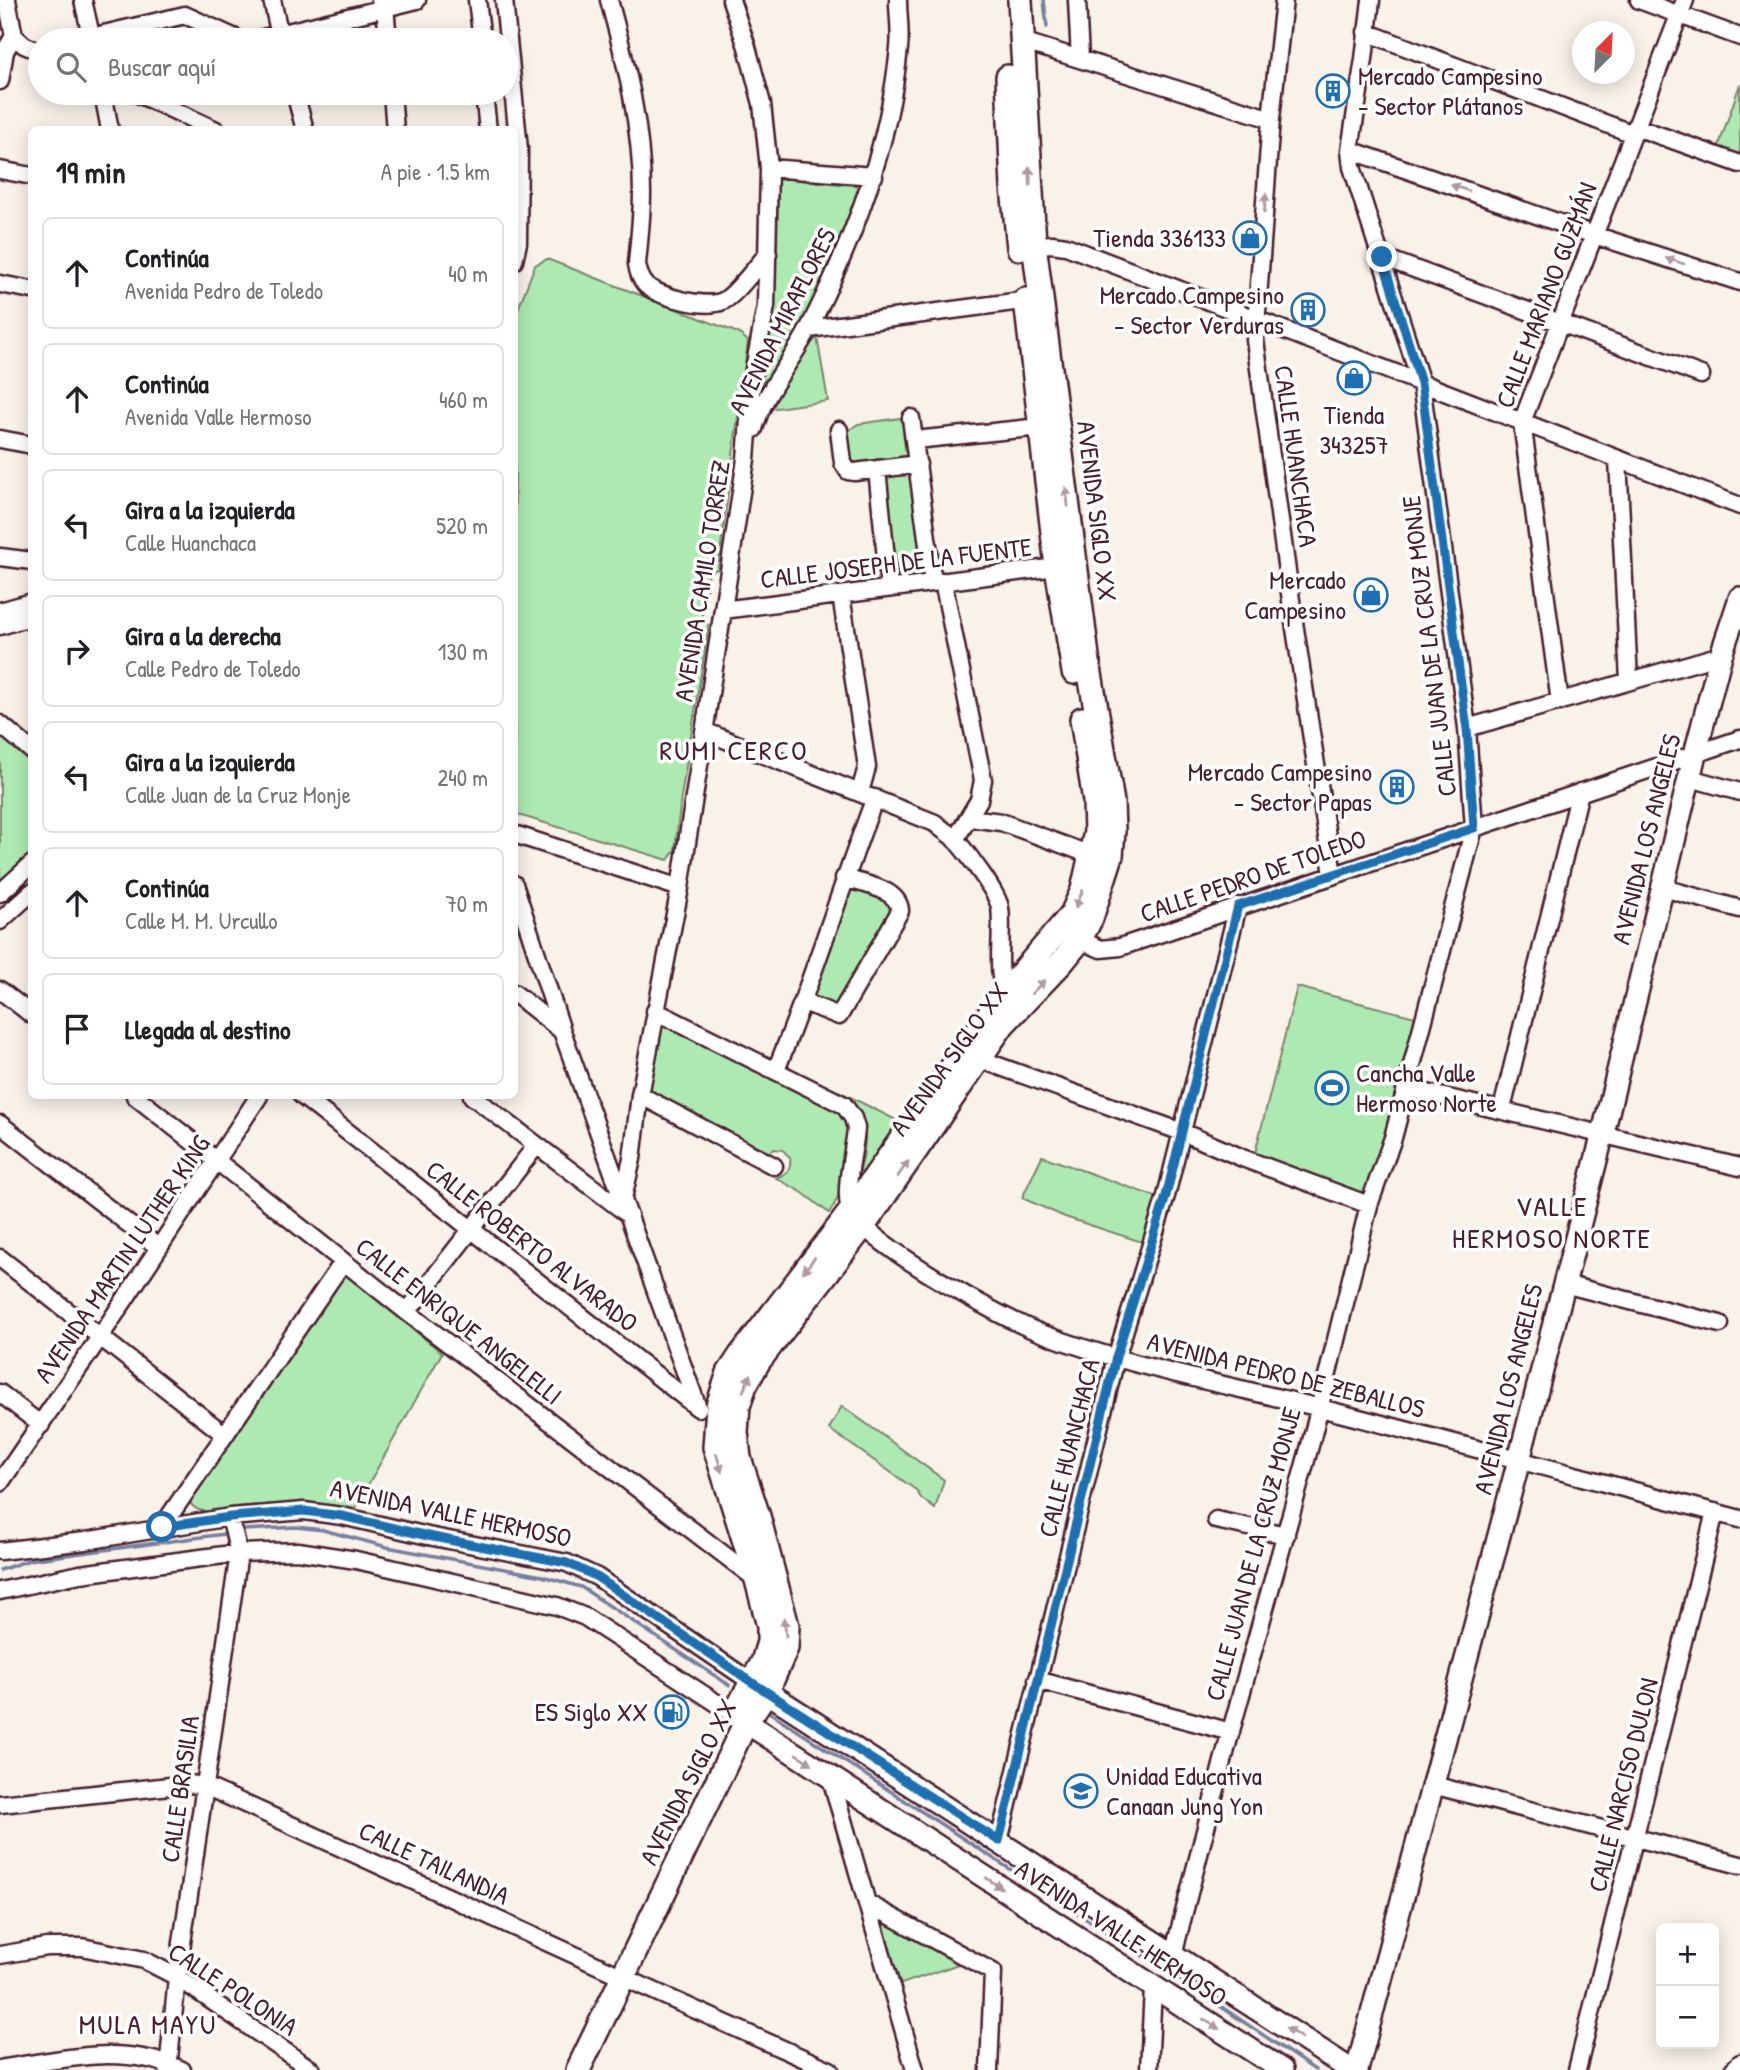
<!DOCTYPE html>
<html lang="es">
<meta charset="utf-8">
<style>
:root{--surface:#fff;--page:#f2f2f2;--text:#202124;--muted:#757577;--line:#e0e0e0}
body{margin:0;font-family:"Patrick Hand",sans-serif;background:var(--page);color:var(--text)}
.controls{position:absolute;right:21px;bottom:21px;display:grid;overflow:hidden;border-radius:10px;box-shadow:0 4px 18px #0003}
.controls button{width:63px;height:63px;display:grid;place-items:center;padding:0;border:0;border-bottom:2px solid var(--line);background:var(--surface);color:var(--text);font:35px sans-serif}
.compass{position:absolute;left:1572px;top:21px;width:63px;height:63px;border-radius:50%;background:var(--surface);box-shadow:0 4px 18px #0003;rotate:24deg}
.stop{position:absolute;width:21px;height:21px;margin:-16px;border:5px solid #1f6fb2;border-radius:50%;background:#fff}
.stop.end{background:#1f6fb2;border-color:#fff;box-shadow:0 2px 7px #0008}
.list{margin:0;padding:0;list-style:none}
h2{display:flex;justify-content:space-between;align-items:center;height:91px;margin:0;padding:0 28px;font-size:30px}
h2 small{font-size:23px;font-weight:400;color:var(--muted)}
.list li{display:grid;grid-template-columns:46px 1fr auto;gap:21px;align-items:center;box-sizing:border-box;height:112px;margin:0 14px 14px;padding:0 14px;border:2px solid var(--line);border-radius:10px}
.list b{display:block;font-size:26px;white-space:nowrap}
.list p{margin:0;font-size:23px;white-space:nowrap;color:var(--muted)}
.list em{font-size:23px;font-style:normal;color:var(--muted)}
.icon{flex:none;width:38px;height:38px;fill:none;stroke:currentColor;stroke-width:2;stroke-linecap:round;stroke-linejoin:round}
.map{position:relative;flex:none;width:1740px;height:2070px;overflow:hidden}
.search{position:absolute;background:var(--surface);box-shadow:0 4px 18px #0003;left:28px;top:28px;width:490px;height:77px;display:flex;align-items:center;gap:18px;box-sizing:border-box;padding:0 24px;border-radius:38px;color:var(--muted);font-size:26px}
.panel{position:absolute;background:var(--surface);box-shadow:0 4px 18px #0003;left:28px;top:126px;width:490px;height:973px;border-radius:10px}
.map>svg:first-child{display:block}
.green{fill:#adeab1;stroke:#7c846e;stroke-width:2}
.lines{fill:none;stroke-linecap:round;stroke-linejoin:round}
.stream{stroke:#7780a0;stroke-width:3.5}
.minor-casing{stroke:#4a1f2b;stroke-width:21}
.major-casing{stroke:#4a1f2b;stroke-width:26}
.highway-casing{stroke:#4a1f2b;stroke-width:28}
.minor{stroke:#fff;stroke-width:16}
.major{stroke:#fff;stroke-width:21}
.highway{stroke:#fff;stroke-width:23}
.oneway{fill:#ae9aa0}
.route{stroke:#1f6fb2;stroke-width:9}
.labels{text-anchor:middle;stroke-width:7;stroke-linejoin:round;paint-order:stroke}
.poi-label{font-size:26px;fill:#4a1f2b;stroke:#fff;text-anchor:end}
.street-label{font-size:26px;fill:#4a1f2b;stroke:#fff}
.neighbourhood-label{font-size:28px;letter-spacing:2px;fill:#4a1f2b;stroke:#fff}
</style>
<div class="map">
<svg width="1740" height="2070" viewBox="0 0 1740 2070">
<rect width="100%" height="100%" fill="#f8f2e9"/>
<filter id="ink" filterUnits="userSpaceOnUse"><feTurbulence type="fractalNoise" baseFrequency=".0143" numOctaves="2"/><feDisplacementMap in="SourceGraphic" scale="14" xChannelSelector="R" yChannelSelector="G"/><feConvolveMatrix kernelMatrix="1 2 1 2 8 2 1 2 1" color-interpolation-filters="sRGB"/></filter>
<g filter="url(#ink)">
<path class="green" d="M1740,84V156L1718,148Z
M778,178L861,186L805,320L768,379L762,382L759,377L773,296L777,247Z
M547,259L738,333L748,341L718,569L709,572L701,620L709,625L681,797L675,850L668,860L515,814V317L535,265Z
M817,337L828,401L769,409L796,360Z
M908,417L909,457L905,460L856,464L849,457L846,436L848,431L858,424Z
M907,472L914,477L926,572L895,576L884,484L889,474Z
M0,719L32,746L31,865L0,894Z
M848,884L887,897L895,908L835,1008L810,998Z
M1297,987L1415,1017L1368,1194L1294,1170L1255,1153Z
M665,1023L836,1108C842,1115 848,1123 849,1133C850,1155 843,1195 829,1213L803,1193L776,1178C786,1174 792,1170 790,1158L783,1150L773,1149L764,1156L653,1096L649,1088L660,1027Z
M838,1091L898,1121L858,1179C868,1139 872,1120 838,1091Z
M1042,1156L1162,1199L1148,1244L1065,1217L1022,1198Z
M341,1275L350,1277L442,1353L354,1510C306,1501 258,1503 210,1511C200,1511 194,1510 189,1501Z
M842,1406L944,1480L935,1509L921,1498L916,1490L829,1429Z
M882,1916L964,1962L899,1985Z"/>
<g class="lines">
<path class="stream" d="M1044,0L1047,27
M244,1530L296,1527L323,1530L387,1547L542,1576L581,1587L729,1685
M0,1570L29,1560L224,1534
M769,1712L1223,2008L1315,2070"/>
<defs>
<path id="minor" d="M83,0L92,40
M272,0L281,40
M380,0L385,7L388,40
M477,0L482,40
M504,0L519,149L518,243L514,261
M609,0C626,62 642,128 642,193C642,217 639,241 637,264C638,271 640,278 645,284C658,297 706,309 723,301C736,295 756,266 768,254
M1077,0L1080,59
M1284,0L1271,119L1255,340L1294,622L1333,875
M1639,0L1740,37
M1366,32L1633,134
M14,36L24,45L40,52
M91,37L185,15L240,40
M255,40L417,0
M1022,41L1271,119
M0,81L5,51L14,36L7,0
M103,93L110,130
M136,93L216,130
M295,93L305,130
M392,93L395,130
M484,93L488,130
M1636,127L1740,164
M1350,150L1594,235L1740,282
M769,168L874,176
M0,170L32,176
M1025,246L1052,244L1066,246L1740,506
M1382,257L1701,375
M0,284L32,290
M809,329L1036,299
M911,418L933,583
M754,429C764,391 793,361 810,326C854,238 889,147 899,48C901,32 898,16 898,0
M839,430L843,463L848,471L855,472L918,464
M0,439L32,445
M915,440L1041,427
M1618,459L1629,681
M877,469L889,588
M0,557L32,561
M943,581L983,780L979,800L955,840
M841,595L867,767L860,792
M723,610L1064,566
M0,611L32,602
M0,626L23,619L32,621
M1560,702L1522,422L1685,0
M0,724L32,751
M1467,728L1721,655
M704,731L935,823C941,829 950,834 956,840C967,853 998,893 1000,908C1004,932 993,981 1009,999
M1690,778L1740,792
M970,818L1001,822L1091,855
M514,834L680,888
M514,884L562,1031L698,1408
M1663,888L1740,909
M0,893L32,864
M0,921L32,892
M1072,937L1101,949L1120,947L1740,739
M0,990L32,1015
M514,993L562,1031
M804,1002L839,1016L900,911C899,888 862,884 844,878
M655,1011L844,1105L853,1118L856,1128C855,1148 842,1194 851,1211C869,1245 1003,1319 1041,1333C1130,1367 1225,1384 1316,1407C1458,1443 1599,1482 1740,1519
M979,1059L1182,1132L1245,1159L1369,1205
M776,1070C813,981 840,888 875,798
M1406,1088L1740,1167
M640,1095L774,1166
M135,1096L407,1312L757,1580
M302,1096L698,1408
M472,1096L629,1215
M1502,1109L1580,792
M0,1124L158,1247
M623,1198L632,1159L640,1095L680,888L737,519L746,459L752,380L766,306L769,168L762,104L747,47L731,0
M0,1258L225,1435
M1564,1284L1720,1324
M407,1312L536,1146
M0,1393L41,1425
M0,1483L100,1337L259,1096
M1216,1520L1286,1535
M162,1527L343,1262
M0,1551L85,1541L230,1517L304,1511L342,1516L428,1536L567,1563L597,1577L753,1683
M0,1591L80,1574L239,1553L298,1551L356,1560L557,1606L585,1617L735,1715
M1037,1680L1231,1732
M830,1775L915,2070
M1433,1785L1740,1865
M0,1804L189,1784L205,1786C414,1880 621,1978 830,2070
M999,1841L1116,1358L1166,1196L1238,906
M867,1903L993,1972L989,2070
M0,1955L47,1947H82L144,1960L177,1977L312,2070
M1173,1955L1229,1738L1311,1442L1369,1205L1393,1138L1474,828L1467,728L1421,383L1352,167L1350,150L1364,59L1371,0
M0,2069C61,2059 123,2043 182,2070
M168,2070L177,1977L239,1553L230,1517
M1149,2070L1153,1988
M1577,2070L1715,1512
M1733,2070L1740,2063"/>
<path id="major" d="M753,1683L1351,2070
M735,1715L1282,2070
M1357,2070L1519,1460L1603,1133L1695,754L1721,655L1740,598"/>
<path id="highway" d="M1008,77L1013,187L1019,248
M1026,300L1057,567L1074,672
M735,1713L763,1662L769,1642V1626L757,1580L715,1447L718,1406L729,1373L741,1355L851,1211L1004,994L1072,914L1083,890L1096,832L1095,801L1082,719
M578,2070L746,1722L767,1691L786,1648L787,1626L758,1516L739,1458L736,1432L738,1406L745,1385L758,1362L864,1225L1003,1024L1062,962L1079,941L1091,918L1111,856L1113,831L1112,802L1087,656L1034,244L1020,0"/>
</defs>
<use href="#minor" class="minor-casing"/>
<use href="#major" class="major-casing"/>
<use href="#highway" class="highway-casing"/>
<use href="#minor" class="minor"/>
<use href="#major" class="major"/>
<use href="#highway" class="highway"/>
</g>
<defs><path id="oneway-solid" d="M-6-.8H1V-3.2L6.5 0L1 3.2V.8H-6Z" transform="scale(1.75)"/></defs>
<g class="oneway">
<use href="#oneway-solid" transform="translate(1030 176) rotate(-93)"/>
<use href="#oneway-solid" transform="translate(1460 188) rotate(-161)"/>
<use href="#oneway-solid" transform="translate(1265 203) rotate(-86)"/>
<use href="#oneway-solid" transform="translate(1675 261) rotate(-162)"/>
<use href="#oneway-solid" transform="translate(1067 497) rotate(-97)"/>
<use href="#oneway-solid" transform="translate(1079 899) rotate(113)"/>
<use href="#oneway-solid" transform="translate(1038 987) rotate(-46)"/>
<use href="#oneway-solid" transform="translate(903 1169) rotate(-55)"/>
<use href="#oneway-solid" transform="translate(809 1265) rotate(128)"/>
<use href="#oneway-solid" transform="translate(747 1383) rotate(-65)"/>
<use href="#oneway-solid" transform="translate(719 1463) rotate(74)"/>
<use href="#oneway-solid" transform="translate(785 1627) rotate(-96)"/>
<use href="#oneway-solid" transform="translate(804 1759) rotate(32)"/>
<use href="#oneway-solid" transform="translate(994 1883) rotate(33)"/>
<use href="#oneway-solid" transform="translate(1211 2024) rotate(32)"/>
<use href="#oneway-solid" transform="translate(1294 2033) rotate(-147)"/>
</g>
</g>
<g class="lines" filter="url(#ink)">
<path class="route" d="M162,1527L230,1517L304,1511L342,1516L428,1536L567,1563L597,1577L753,1683L999,1841L1116,1357L1166,1196L1238,906L1474,828L1467,729L1421,383L1382,257"/>
</g>
<defs>
<symbol id="building-ring" viewBox="-11 -11 22 22"><circle r="9.5" fill="#fff" stroke="#1f6fb2" stroke-width="1.5"/><path d="M-4-6H4V6H1V3H-1V6H-4ZM-2.5-4.3h1.7v1.8h-1.7ZM.8-4.3h1.7v1.8H.8ZM-2.5-1h1.7V.8h-1.7ZM.8-1h1.7V.8H.8Z" fill="#1f6fb2"/></symbol>
<symbol id="shop-ring" viewBox="-11 -11 22 22"><circle r="9.5" fill="#fff" stroke="#1f6fb2" stroke-width="1.5"/><path d="M-5-2.5h2.3a2.7 3.5 0 0 1 5.4 0H5L5.5 6h-11ZM-1.5-2.5h3a1.5 2.3 0 0 0-3 0Z" fill="#1f6fb2"/></symbol>
<symbol id="stadium-ring" viewBox="-11 -11 22 22"><circle r="9.5" fill="#fff" stroke="#1f6fb2" stroke-width="1.5"/><path d="M0-5a6.5 5 0 1 0 0 10a6.5 5 0 1 0 0-10ZM-3.5-1.8h7v3.6h-7Z" fill="#1f6fb2"/></symbol>
<symbol id="fuel-ring" viewBox="-11 -11 22 22"><circle r="9.5" fill="#fff" stroke="#1f6fb2" stroke-width="1.5"/><path d="M-5.5-6h7V0h2V4h1.3V-2.5L3-4.5l.8-.8L6-3V5H2.5V1h-1V6h-7ZM-4.2-4.7v3.2H.2V-4.7Z" fill="#1f6fb2"/></symbol>
<symbol id="school-ring" viewBox="-11 -11 22 22"><circle r="9.5" fill="#fff" stroke="#1f6fb2" stroke-width="1.5"/><path d="M0-5L7-2L0 1L-7-2ZM-4 1L0 2.5L4 1V4Q0 6-4 4Z" fill="#1f6fb2"/></symbol>
</defs>
<g fill-rule="evenodd">
<use href="#building-ring" x="1314" y="72" width="38" height="38"/>
<use href="#shop-ring" x="1231" y="219" width="38" height="38"/>
<use href="#building-ring" x="1289" y="291" width="38" height="38"/>
<use href="#shop-ring" x="1335" y="359" width="38" height="38"/>
<use href="#shop-ring" x="1352" y="576" width="38" height="38"/>
<use href="#building-ring" x="1378" y="768" width="38" height="38"/>
<use href="#stadium-ring" x="1313" y="1069" width="38" height="38"/>
<use href="#fuel-ring" x="653" y="1693" width="38" height="38"/>
<use href="#school-ring" x="1062" y="1772" width="38" height="38"/>
</g>
<g class="labels">
<g class="poi-label">
<text x="1358" y="85" text-anchor="start">Mercado Campesino<tspan x="1358" dy="30">- Sector Plátanos</tspan></text>
<text x="1226" y="247">Tienda 336133</text>
<text x="1284" y="304">Mercado Campesino<tspan x="1284" dy="30">- Sector Verduras</tspan></text>
<text x="1354" y="424" text-anchor="middle">Tienda<tspan x="1354" dy="30">343257</tspan></text>
<text x="1346" y="589">Mercado<tspan x="1346" dy="30">Campesino</tspan></text>
<text x="1372" y="781">Mercado Campesino<tspan x="1372" dy="30">- Sector Papas</tspan></text>
<text x="1356" y="1082" text-anchor="start">Cancha Valle<tspan x="1356" dy="30">Hermoso Norte</tspan></text>
<text x="648" y="1721">ES Siglo XX</text>
<text x="1106" y="1785" text-anchor="start">Unidad Educativa<tspan x="1106" dy="30">Canaan Jung Yon</tspan></text>
</g>
<g class="street-label">
<text transform="translate(1546 295) rotate(-69)" y="9">CALLE MARIANO GUZMÁN</text>
<text transform="translate(782 321) rotate(-63)" y="9">AVENIDA MIRAFLORES</text>
<text transform="translate(1296 456) rotate(82)" y="9">CALLE HUANCHACA</text>
<text transform="translate(1097 511) rotate(83)" y="9">AVENIDA SIGLO XX</text>
<text transform="translate(896 563) rotate(-7)" y="9">CALLE JOSEPH DE LA FUENTE</text>
<text transform="translate(702 581) rotate(-81)" y="9">AVENIDA CAMILO TORREZ</text>
<text transform="translate(1429 646) rotate(-97)" y="9">CALLE JUAN DE LA CRUZ MONJE</text>
<text transform="translate(1646 839) rotate(-76)" y="9">AVENIDA LOS ANGELES</text>
<text transform="translate(1253 876) rotate(-19)" y="9">CALLE PEDRO DE TOLEDO</text>
<text transform="translate(949 1059) rotate(-54)" y="9">AVENIDA SIGLO XX</text>
<text transform="translate(532 1246) rotate(38)" y="9">CALLE ROBERTO ALVARADO</text>
<text transform="translate(122 1259) rotate(-56)" y="9">AVENIDA MARTIN LUTHER KING</text>
<text transform="translate(459 1321) rotate(38)" y="9">CALLE ENRIQUE ANGELELLI</text>
<text transform="translate(1286 1375) rotate(14)" y="9">AVENIDA PEDRO DE ZEBALLOS</text>
<text transform="translate(1508 1389) rotate(-76)" y="9">AVENIDA LOS ANGELES</text>
<text transform="translate(1069 1448) rotate(-76)" y="9">CALLE HUANCHACA</text>
<text transform="translate(451 1513) rotate(12)" y="9">AVENIDA VALLE HERMOSO</text>
<text transform="translate(1253 1554) rotate(-75)" y="9">CALLE JUAN DE LA CRUZ MONJE</text>
<text transform="translate(688 1782) rotate(-63)" y="9">AVENIDA SIGLO XX</text>
<text transform="translate(1623 1785) rotate(-76)" y="9">CALLE NARCISO DULON</text>
<text transform="translate(180 1789) rotate(-82)" y="9">CALLE BRASILIA</text>
<text transform="translate(434 1863) rotate(25)" y="9">CALLE TAILANDIA</text>
<text transform="translate(1121 1933) rotate(33)" y="9">AVENIDA VALLE HERMOSO</text>
<text transform="translate(233 1989) rotate(33)" y="9">CALLE POLONIA</text>
</g>
<g class="neighbourhood-label">
<text x="734" y="760">RUMI CERCO</text>
<text x="1552" y="1216">VALLE<tspan x="1552" dy="32">HERMOSO NORTE</tspan></text>
<text x="148" y="2034">MULA MAYU</text>
</g>
</g>
</svg>
<div class="controls">
<button>+</button>
<button>−</button>
</div>
<svg class="compass" viewBox="-18 -18 36 36"><path d="M0-13l5 13h-10z" fill="#e53935"/><path d="M0 13l5-13h-10z" fill="#757577"/></svg>
<div class="stop" style="left:162px;top:1527px"></div>
<div class="stop end" style="left:1382px;top:257px"></div>
<div class="search"><svg class="icon" aria-label="search" viewBox="0 0 24 24"><circle cx="10" cy="10" r="6"/><path d="M15 15l6 6"/></svg>Buscar aquí</div>
<section class="panel">
<h2>19 min<small>A pie · 1.5 km</small></h2>
<ul class="list">
<li><svg class="icon" aria-label="ahead" viewBox="0 0 24 24"><path d="M12 20V5M6 11l6-6 6 6"/></svg><div><b>Continúa</b><p>Avenida Pedro de Toledo</p></div><em>40 m</em></li>
<li><svg class="icon" aria-label="ahead" viewBox="0 0 24 24"><path d="M12 20V5M6 11l6-6 6 6"/></svg><div><b>Continúa</b><p>Avenida Valle Hermoso</p></div><em>460 m</em></li>
<li><svg class="icon" aria-label="left" viewBox="0 0 24 24"><path d="M17 20v-9H6M10 6l-5 5 5 5"/></svg><div><b>Gira a la izquierda</b><p>Calle Huanchaca</p></div><em>520 m</em></li>
<li><svg class="icon" aria-label="right" viewBox="0 0 24 24"><path d="M7 20v-9h11M14 6l5 5-5 5"/></svg><div><b>Gira a la derecha</b><p>Calle Pedro de Toledo</p></div><em>130 m</em></li>
<li><svg class="icon" aria-label="left" viewBox="0 0 24 24"><path d="M17 20v-9H6M10 6l-5 5 5 5"/></svg><div><b>Gira a la izquierda</b><p>Calle Juan de la Cruz Monje</p></div><em>240 m</em></li>
<li><svg class="icon" aria-label="ahead" viewBox="0 0 24 24"><path d="M12 20V5M6 11l6-6 6 6"/></svg><div><b>Continúa</b><p>Calle M. M. Urcullo</p></div><em>70 m</em></li>
<li><svg class="icon" aria-label="arrive" viewBox="0 0 24 24"><path d="M6 21V4h12l-3 4 3 4H6"/></svg><div><b>Llegada al destino</b></div></li>
</ul>
</section>
</div>
